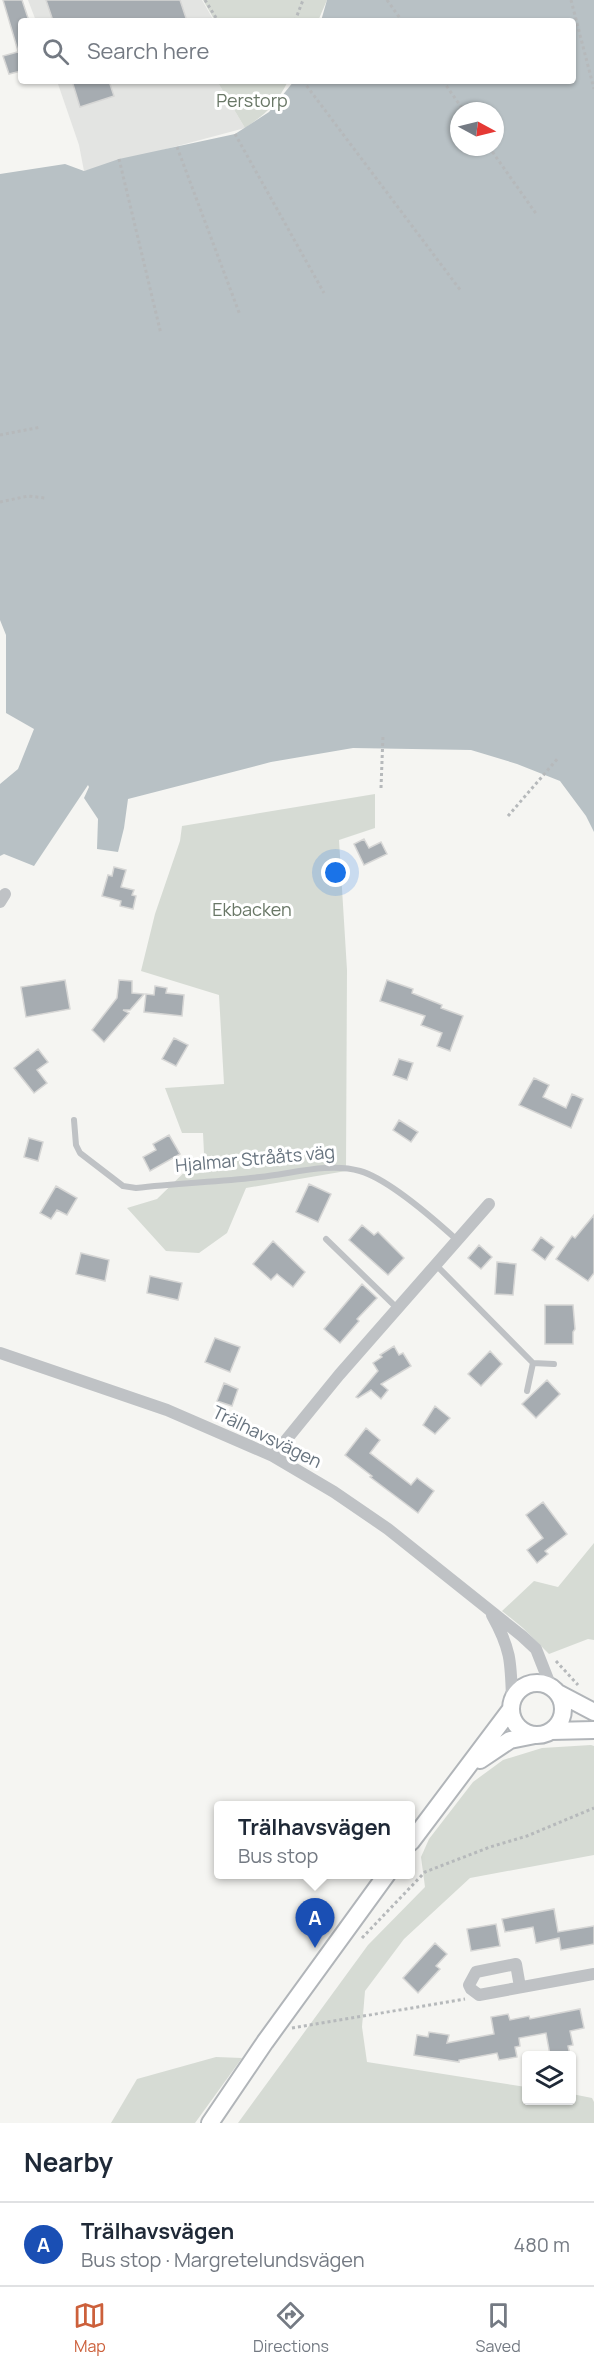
<!DOCTYPE html>
<meta charset="utf-8">
<style>
:root{--surface:#fff;--page:#f2f2f3;--text:#1f2937;--muted:#747a83;--line:#e0e1e3;--accent:#cc603b}
body{margin:0;font-family:Manrope,sans-serif;background:var(--page);color:var(--text)}
.controls{position:absolute;right:18px;bottom:18px;display:grid;overflow:hidden;border-radius:6px;box-shadow:0 2px 4px #0004}
.controls button{width:54px;height:54px;display:grid;place-items:center;padding:0;border:0;border-bottom:2px solid var(--line);background:var(--surface);color:var(--text);font:30px sans-serif}
.compass{position:absolute;left:450px;top:102px;width:54px;height:54px;border-radius:50%;background:var(--surface);box-shadow:0 2px 4px #0004;rotate:97deg}
.you{position:absolute;left:336px;top:873px;width:21px;height:21px;margin:-15px;border:4px solid #fff;border-radius:50%;background:#1a73e8;box-shadow:0 0 0 9px #1a73e833}
.badge{display:grid;place-items:center;width:39px;height:39px;border-radius:50%;background:var(--accent);color:#fff;font-size:20px;font-weight:700}
.pin{position:absolute;translate:-50% -50px;filter:drop-shadow(0 2px 3px #0008)}
.pin::after{content:'';position:absolute;top:32px;width:21px;height:18px;background:inherit;clip-path:polygon(0 0,100% 0,50% 100%)}
.popup{position:absolute;left:214px;top:1801px;width:201px;height:78px;box-sizing:border-box;display:grid;place-content:center;border-radius:6px;background:var(--surface);filter:drop-shadow(0 2px 4px #0005);font-size:20px;white-space:nowrap;color:var(--muted)}
.popup b{font-size:22px;color:var(--text)}
.popup::after{content:'';position:absolute;left:50%;top:100%;margin-left:-12px;border:12px solid transparent;border-top-color:var(--surface)}
.list{margin:0;padding:0;list-style:none}
h2{display:flex;justify-content:space-between;align-items:center;height:78px;margin:0;padding:0 24px;font-size:26px}
h2 small{font-size:20px;font-weight:400;color:var(--muted)}
.list li{display:grid;grid-template-columns:39px 1fr auto;gap:18px;align-items:center;box-sizing:border-box;height:84px;padding:0 24px;border-top:2px solid var(--line)}
.list b{display:block;font-size:22px;white-space:nowrap}
.list p{margin:0;font-size:20px;white-space:nowrap;color:var(--muted)}
.list em{font-size:20px;font-style:normal;color:var(--muted)}
.icon{flex:none;width:33px;height:33px;fill:none;stroke:currentColor;stroke-width:2;stroke-linecap:round;stroke-linejoin:round}
.map{position:relative;flex:none;width:594px;height:2123px;overflow:hidden}
.search{position:absolute;background:var(--surface);box-shadow:0 2px 4px #0004;left:18px;right:18px;top:18px;height:66px;display:flex;align-items:center;gap:15px;box-sizing:border-box;padding:0 21px;border-radius:6px;color:var(--muted);font-size:22px}
.sheet{height:162px;background:var(--surface)}
nav{display:flex;justify-content:space-around;align-items:center;box-sizing:border-box;height:84px;border-top:2px solid var(--line);background:var(--surface);font-size:16px;color:var(--muted)}
nav a{display:grid;justify-items:center;gap:3px}
nav .on{color:var(--accent)}
.map>svg:first-child{display:block}
.built{fill:#e3e4e2}
.green{fill:#d6dbd4}
.water{fill:#b8c1c5;fill-rule:evenodd}
.building{fill:#a6acb1;stroke:#d6d6d5;stroke-width:1.5}
.lines{fill:none;stroke-linecap:round;stroke-linejoin:round}
.secondary-casing{stroke:#b1b5b9;stroke-width:20}
.path{stroke:#b6b9bb;stroke-width:3;stroke-dasharray:3 3;stroke-linecap:butt}
.lane{stroke:#bfc2c5;stroke-width:6}
.street{stroke:#bfc2c5;stroke-width:12}
.secondary{stroke:#fff;stroke-width:16}
.labels{text-anchor:middle;stroke-width:6;stroke-linejoin:round;paint-order:stroke}
.park-label{font-size:18px;fill:#697766;stroke:#fff}
.street-label{font-size:18px;fill:#68747f;stroke:#fff}
</style>
<div class="map">
<svg width="594" height="2123" viewBox="0 0 594 2123">
<rect width="100%" height="100%" fill="#f5f5f2"/>
<path class="built" d="M28,0H202L214,21H36Z
M57,81H217L245,128L84,171L79,145Z"/>
<path class="green" d="M203,0H327L318,21H215Z
M217,81H288C276,105 267,113 245,128Z
M375,794V828L339,840L347,970L346,1171L246,1188L227,1233L199,1253L166,1251L127,1208L157,1199L204,1153L203,1133H182L165,1088L224,1084L219,995L141,971L155,914L180,841L182,826Z
M594,1543V1640L588,1639L549,1654L523,1628L502,1611L534,1581L558,1587Z
M591,1745L594,1746V1855L470,1878L404,1939L365,1991L362,2027L367,2062L526,2087V2100H572V2094L592,2098L594,2102V2123H238L368,1945L425,1887L421,1857L429,1839L473,1782L503,1760L542,1748Z
M216,2057L242,2058L195,2123H111L137,2079Z"/>
<path class="water" d="M327,0H594V832L586,816L560,781L517,764L471,750L353,748L271,762L128,799L124,828L118,852L97,849L98,819L84,798L89,787L88,785L34,866L4,854L0,856V784L18,769L34,729L6,713V635L0,620V174L65,164L84,171L119,159L235,134L269,112L294,81H573V21H321ZM459,111H495V147H459Z"/>
<path class="building" d="M3,0H22L29,21H21V51H18Z
M46,0H180L187,21H53Z
M21,51V71L9,74L3,56Z
M72,81H109L114,96L80,107Z
M364,839L369,848L381,842L387,854L364,865L354,844Z
M114,867L126,870L121,887L134,890L132,895L136,896L133,909L120,906L121,901L102,896L108,875L112,876Z
M65,980L70,1009L26,1017L21,987Z
M119,980L132,981V993L144,994L130,1010H123L129,1013L104,1042L92,1030L117,998Z
M387,980L413,989L412,993L442,1005L441,1008L463,1016L450,1051L437,1046L442,1033L421,1025L425,1016L380,1001Z
M155,986L167,988L166,993L184,995L182,1016L144,1012L146,994L154,995Z
M174,1038L188,1045L176,1066L162,1059Z
M38,1049L48,1062L37,1070L47,1083L34,1093L14,1068Z
M399,1059L413,1063L407,1080L393,1075Z
M534,1078L549,1085L543,1097L566,1108L572,1094L583,1099L571,1128L519,1105Z
M399,1120L418,1132L411,1142L393,1130Z
M169,1135L180,1154L150,1171L143,1157L156,1150L153,1144Z
M29,1138L43,1142L38,1161L24,1157Z
M309,1184L331,1194L318,1222L296,1212Z
M56,1186L77,1198L67,1215L57,1210L51,1219L40,1213Z
M594,1215V1273L588,1281L556,1259L572,1236L575,1238Z
M362,1225L374,1235L378,1232L404,1258L388,1275L349,1240Z
M541,1237L554,1247L545,1260L532,1250Z
M273,1241L305,1272L293,1287L277,1274L271,1280L253,1264Z
M479,1245L492,1257L481,1269L468,1258Z
M81,1253L109,1260L105,1281L76,1274Z
M497,1262L516,1264L513,1295L495,1294Z
M150,1276L182,1283L178,1300L147,1293Z
M362,1284L377,1298L357,1319L359,1321L340,1343L324,1329Z
M545,1305H573L575,1329L573,1332V1344H545Z
M215,1338L240,1347L230,1372L205,1362Z
M394,1346L399,1355L403,1353L411,1366L381,1384L388,1390L381,1399L371,1390L358,1398L356,1397L378,1371L373,1363L382,1357L380,1355Z
M490,1351L502,1364L481,1386L468,1374Z
M547,1380L560,1394L536,1418L522,1404Z
M224,1383L238,1389L232,1406L217,1401Z
M435,1406L450,1418L435,1434L423,1425Z
M366,1428L380,1440L370,1453L411,1485L417,1478L434,1491L418,1513L370,1477L372,1476L345,1455Z
M543,1502L567,1534L545,1551L548,1554L537,1563L527,1550L543,1538L526,1515Z
M554,1909L558,1932L594,1926V1944L561,1950L559,1938L536,1943L533,1927L505,1932L502,1919Z
M496,1924L500,1946L471,1951L467,1929Z
M435,1943L447,1954L436,1966L440,1969L418,1993L403,1978Z
M580,2009L584,2028L570,2031L573,2045L568,2046L570,2055H550L546,2033L519,2038L520,2046L515,2047L517,2057L499,2060L497,2053L459,2060V2062L414,2055L417,2035L428,2037L429,2032L449,2035L447,2043L494,2034L491,2017L508,2014L510,2020L529,2016L530,2019Z"/>
<g class="lines">
<defs>
<path id="secondary" d="M511 1709a26 26 0 1 1 52 0a26 26 0 1 1-52 0Z
M558,1693L594,1712
M551,1731L594,1730
M480,1760L510,1740L535,1735
M411,1842L511,1709
M210,2123L265,2042L387,1874"/>
</defs>
<use href="#secondary" class="secondary-casing"/>
<path class="path" d="M205,0L218,21
M387,0L402,21
M571,0L594,89
M295,21L303,0
M303,81L461,291
M443,81L464,111
M235,134L324,293
M177,147L240,315
M489,147L537,215
M119,159L161,334
M0,435L41,427
M0,502L28,496L45,498
M381,788L383,735
M508,816L559,757
M556,1661L578,1685
M362,1938L425,1872L490,1847L527,1836L594,1808
M292,2028L465,1999"/>
<path class="lane" d="M74,1120L76,1145L80,1153L123,1186L136,1188C177,1183 218,1182 260,1177C291,1174 329,1162 360,1171C388,1179 435,1220 457,1240
M326,1239L398,1309
M436,1265L533,1363L554,1364
M527,1391L533,1363"/>
<path class="street" d="M0,902L5,894
M0,1353L167,1410L273,1456L334,1492L388,1529L522,1636L536,1649L551,1687
M273,1456L339,1375L489,1204
M492,1615C511,1649 511,1662 512,1700
M520,1987L516,1964L476,1972L469,1985L471,1989L479,1995L594,1974"/>
<use href="#secondary" class="secondary"/>
</g>
<g class="labels">
<g class="park-label">
<text x="252" y="107">Perstorp</text>
<text x="252" y="916">Ekbacken</text>
</g>
<g class="street-label">
<text transform="translate(255 1159) rotate(-5)" y="6">Hjalmar Strååts väg</text>
<text transform="translate(267 1437) rotate(26)" y="6">Trälhavsvägen</text>
</g>
</g>
</svg>
<div class="controls">
<button><svg class="icon" aria-label="layers" viewBox="0 0 24 24"><path d="M12 4l9 5-9 5-9-5zM3 14l9 5 9-5"/></svg></button>
</div>
<svg class="compass" viewBox="-18 -18 36 36"><path d="M0-13l5 13h-10z" fill="#e53935"/><path d="M0 13l5-13h-10z" fill="#747a83"/></svg>
<div class="you"></div>
<div class="pin badge" style="left:315px;top:1948px;background:#1a4fb4">A</div>
<div class="popup"><b>Trälhavsvägen</b>Bus stop</div>
<div class="search"><svg class="icon" aria-label="search" viewBox="0 0 24 24"><circle cx="10" cy="10" r="6"/><path d="M15 15l6 6"/></svg>Search here</div>
</div>
<section class="sheet">
<h2>Nearby<small></small></h2>
<ul class="list">
<li><span class="badge" style="background:#1a4fb4">A</span><div><b>Trälhavsvägen</b><p>Bus stop · Margretelundsvägen</p></div><em>480 m</em></li>
</ul>
</section>
<nav>
<a class="on"><svg class="icon" aria-label="map" viewBox="0 0 24 24"><path d="M3 6l6-2 6 2 6-2v14l-6 2-6-2-6 2zM9 4v14M15 6v14"/></svg>Map</a>
<a><svg class="icon" aria-label="directions" viewBox="0 0 24 24"><path d="M12 3l9 9-9 9-9-9zM9 14v-3h6M13 9l2 2-2 2"/></svg>Directions</a>
<a><svg class="icon" aria-label="saved" viewBox="0 0 24 24"><path d="M7 4h10v16l-5-4-5 4z"/></svg>Saved</a>
</nav>
